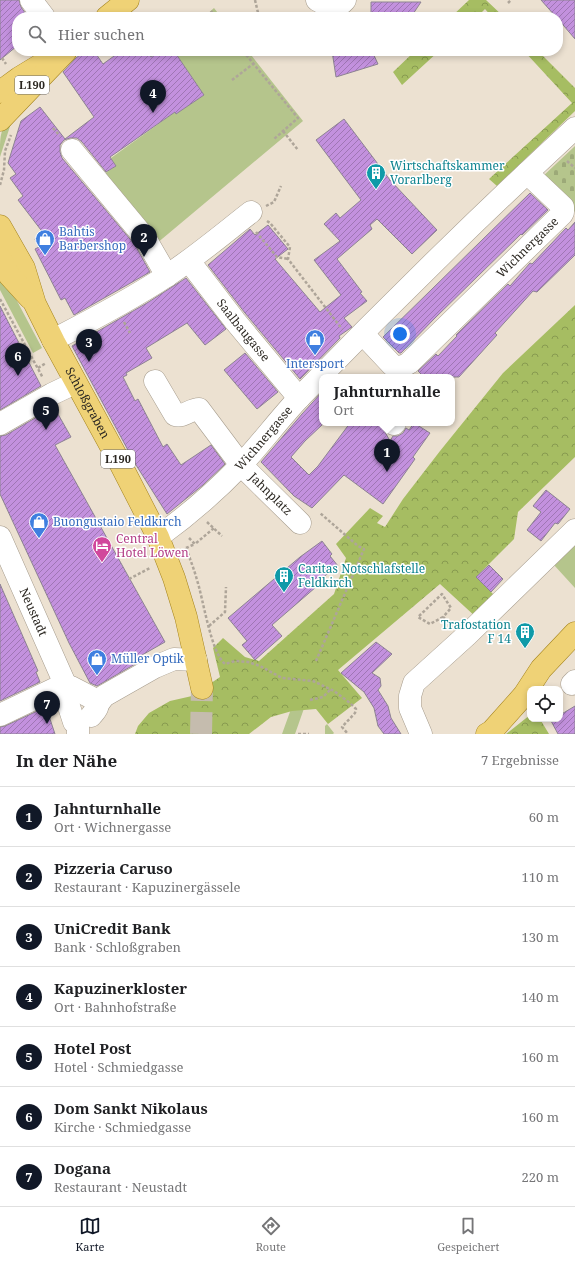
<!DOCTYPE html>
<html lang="de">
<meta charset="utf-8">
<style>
:root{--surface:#fff;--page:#f2f2f2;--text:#202124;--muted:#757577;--line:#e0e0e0;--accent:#111827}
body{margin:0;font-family:"Noto Serif",serif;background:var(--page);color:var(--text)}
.controls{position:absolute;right:12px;bottom:12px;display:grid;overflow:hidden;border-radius:8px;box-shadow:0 2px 6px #0003}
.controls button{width:36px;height:36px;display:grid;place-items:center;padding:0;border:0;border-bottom:1px solid var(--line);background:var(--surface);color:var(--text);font:20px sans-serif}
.you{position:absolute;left:400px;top:334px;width:14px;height:14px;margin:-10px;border:3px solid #fff;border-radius:50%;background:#1a73e8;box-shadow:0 0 0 6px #1a73e833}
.badge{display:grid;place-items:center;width:26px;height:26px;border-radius:50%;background:var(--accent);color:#fff;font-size:13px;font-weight:700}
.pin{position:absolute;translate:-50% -33px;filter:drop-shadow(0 1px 2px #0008)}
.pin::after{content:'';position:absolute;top:21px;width:14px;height:12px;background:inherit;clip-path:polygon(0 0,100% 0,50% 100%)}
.popup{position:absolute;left:319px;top:374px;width:136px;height:52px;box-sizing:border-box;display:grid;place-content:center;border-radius:8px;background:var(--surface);filter:drop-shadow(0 1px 3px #0005);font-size:13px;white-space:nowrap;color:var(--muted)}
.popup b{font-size:15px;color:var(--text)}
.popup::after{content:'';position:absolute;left:50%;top:100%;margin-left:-8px;border:8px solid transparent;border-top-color:var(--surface)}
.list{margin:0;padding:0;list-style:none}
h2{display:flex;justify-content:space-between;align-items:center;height:52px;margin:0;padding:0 16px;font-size:17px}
h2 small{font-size:13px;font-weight:400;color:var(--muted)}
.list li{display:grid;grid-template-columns:26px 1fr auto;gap:12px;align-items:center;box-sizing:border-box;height:60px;padding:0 16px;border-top:1px solid var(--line)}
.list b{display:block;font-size:15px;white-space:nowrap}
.list p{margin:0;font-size:13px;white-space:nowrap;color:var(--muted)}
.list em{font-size:13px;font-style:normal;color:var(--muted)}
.icon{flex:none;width:22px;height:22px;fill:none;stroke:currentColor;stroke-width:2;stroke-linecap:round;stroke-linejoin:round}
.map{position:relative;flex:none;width:575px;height:734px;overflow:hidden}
.search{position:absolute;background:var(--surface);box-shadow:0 2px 6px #0003;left:12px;right:12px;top:12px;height:44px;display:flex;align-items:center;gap:10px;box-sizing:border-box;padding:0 14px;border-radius:16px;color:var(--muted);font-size:15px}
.sheet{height:472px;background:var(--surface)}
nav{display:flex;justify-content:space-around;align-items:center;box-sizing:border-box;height:56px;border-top:1px solid var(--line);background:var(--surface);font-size:11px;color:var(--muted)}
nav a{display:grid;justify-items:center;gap:2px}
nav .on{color:var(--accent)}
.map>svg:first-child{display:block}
.green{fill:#b5c58c}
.forest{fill:url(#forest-crowns)}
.cemetery{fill:url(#cemetery-stones)}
.building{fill:url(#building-hatch);stroke:#8d8392}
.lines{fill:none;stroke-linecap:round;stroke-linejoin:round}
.major-tunnel{stroke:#c5bcae;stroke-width:22;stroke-dasharray:22 11;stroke-linecap:butt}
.minor-casing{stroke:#a69c8d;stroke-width:23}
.major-casing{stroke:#a4831c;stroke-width:23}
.path{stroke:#aea599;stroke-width:2.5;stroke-dasharray:3 2;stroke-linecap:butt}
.minor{stroke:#fff;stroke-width:22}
.major{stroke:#efd276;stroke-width:22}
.labels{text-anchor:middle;stroke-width:3;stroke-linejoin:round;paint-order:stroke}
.shield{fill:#fff;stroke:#6b6864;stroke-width:1}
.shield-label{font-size:11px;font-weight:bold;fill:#2b2721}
.culture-label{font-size:12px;fill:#0d838f;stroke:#fff;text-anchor:start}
.shop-label{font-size:12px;fill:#366cbe;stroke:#fff;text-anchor:start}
.street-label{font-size:12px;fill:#2b2721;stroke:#fff}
.hotel-label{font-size:12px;fill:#b23c85;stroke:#fff;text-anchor:start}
</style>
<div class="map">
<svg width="575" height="734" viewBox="0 0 575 734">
<defs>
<pattern id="forest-crowns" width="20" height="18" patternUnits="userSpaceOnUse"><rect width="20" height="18" fill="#a6bd62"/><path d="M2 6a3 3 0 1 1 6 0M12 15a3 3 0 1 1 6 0" fill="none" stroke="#879a50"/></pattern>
<pattern id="cemetery-stones" width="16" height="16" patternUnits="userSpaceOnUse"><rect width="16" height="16" fill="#b5c58c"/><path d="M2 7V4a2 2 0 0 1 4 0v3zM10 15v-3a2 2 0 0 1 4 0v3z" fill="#9ca978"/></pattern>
<pattern id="building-hatch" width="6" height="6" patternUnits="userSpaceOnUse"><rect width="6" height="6" fill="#c391de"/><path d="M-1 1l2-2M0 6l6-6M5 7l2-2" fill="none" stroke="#9f76b4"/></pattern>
</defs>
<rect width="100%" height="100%" fill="#ece1d1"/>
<path class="green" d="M214,8L221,17H204Z
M174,51H248L303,121L156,244L101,176L116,166L111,158L175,112L176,114L204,95Z
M15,111L0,157C0,131 0,131 15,111Z
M0,269L42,348L33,353L0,290Z
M575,543V588L554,565Z
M309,659L320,663L295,734H282Z
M327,724L334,733L333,734H325V726Z"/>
<path class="forest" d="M469,0H486L504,17H492L485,9L477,17H451Z
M415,51H439L402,85L393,72Z
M524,51H538L575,88V111L497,186L489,179L572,103Z
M575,305V457L518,512L514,539L476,577L497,598L477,618L440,584L338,670L362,698L328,724L316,709L292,711L271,717L249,734H135L138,726L149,713L170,701L192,696L220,677L213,648L223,638L245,657L259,661L334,594L346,558L336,544L370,508L383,516L377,523L385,527L403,499L440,451L503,373Z
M530,715V719H540L549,734H506Z"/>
<path class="cemetery" d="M575,146V212L541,178Z"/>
<path class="building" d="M0,0H19L21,7L28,17H17V46L0,60Z
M541,0H575V39L558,19V17H556Z
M371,2H421L411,17H371Z
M85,51H94L103,64L121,51H147L151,57L160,51H174L204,95L176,114L175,112L110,157L116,166L106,172L82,142L77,138H70L64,140L60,145V152L62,158L135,245L150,272L74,315L65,298L61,300L35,249L39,247L35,239L44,234L18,200L23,196L10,178L16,174L8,163L21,121L40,107L65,139L94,117L63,72L76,58Z
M332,51H372L378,64L336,77Z
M344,119L390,180L437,230L412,254L377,219L370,225L372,229L337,259L362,292L360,293L367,301L344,318L352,327L339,336L340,338L300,379L245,313L208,265L250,229L255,235L268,225L288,249L275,259L320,312L341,295L314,260L340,241L324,224L336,213L340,218L361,200L316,140Z
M530,193L548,210L522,235L521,234L435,318L401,353H399L383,337Z
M575,222V255L537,292L533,291L495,333L497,335L459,377H424L418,371L436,354L438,356L457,336L456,335L508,284L510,286L530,263L532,264L566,228L568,230Z
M186,278L226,329L205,345L187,323L146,348L152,358L126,373L127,375L123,377L135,401L138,399L163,447L167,444L181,465L211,445L225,464L203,485L167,514L136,465L72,346L147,303Z
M0,306L41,386L0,410Z
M245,353L278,392L257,409L224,370Z
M322,392V425L305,441L291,457L309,475L318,466L350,423H380L390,441L393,436H398L403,433L406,428L409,430L414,423L430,433L413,457L415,459L383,504L344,475L312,508L294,496L261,462L302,414Z
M54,407L71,437L55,445L165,642L135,659L137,663L97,686L90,683L69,643L0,494V436L6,435Z
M546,490L570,509L558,524L555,523L541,541L527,530L541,512L533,506Z
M322,541L332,554L330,556L338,566L314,584L316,587L272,625L282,636L255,660L242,645L247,641L228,618L300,557Z
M489,565L503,579L491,592L476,577Z
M0,584L38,671L36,672L40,682L0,701Z
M376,642L392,654L372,673L380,678L381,686L378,690L388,706L391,718L401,734H384L378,726L374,708L364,692L341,673Z
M575,706V734H558L550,719H560V715Z
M46,707L55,734H0V727L5,726Z"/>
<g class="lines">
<path class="major-tunnel" d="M201,734L202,688"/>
<defs>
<g id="minor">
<path d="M31,0L44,17"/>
<path d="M317,0L328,6L342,3L345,0"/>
<path d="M72,150L145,238L167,276"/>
<path id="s1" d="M189,261L235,321L299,398"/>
<path id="s2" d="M363,334L392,365C399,368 402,367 409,363L562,214L563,212V207L527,173"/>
<path d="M53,340C92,320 132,299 168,275C197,256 224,233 251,212"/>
<path id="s3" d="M155,381L175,415C183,418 190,409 199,409L241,465L300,523"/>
<path d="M0,424L52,394L75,383"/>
<path d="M394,424L395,423"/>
<path id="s4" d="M0,537L65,684L66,686L64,691L74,722L78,726V734"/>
<path id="s5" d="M158,537C187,516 215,492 240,466C261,444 279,419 300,397C389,305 481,215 575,128"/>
<path d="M572,684L575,681"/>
<path d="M66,686L71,687L96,700C100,707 96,710 91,716"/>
<path d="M98,704L104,696L118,688L155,667L174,659L196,660"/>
<path d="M0,715L65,684"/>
<path d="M421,734L410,708V696L414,683L467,635L575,530"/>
</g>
<g id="major">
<path d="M107,17L128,0"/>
<path d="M0,92L19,78L42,64"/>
<path d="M0,120L66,51"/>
<path id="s6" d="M0,226L24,268L35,304L54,342L120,463L158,537L174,578L186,617L202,688"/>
<path d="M0,258L9,275L30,298"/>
<path d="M487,734L492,731L524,695L541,669L575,633"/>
</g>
</defs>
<use href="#minor" class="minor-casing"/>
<use href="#major" class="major-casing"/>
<path class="path" d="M255,0L259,17
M508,3L511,0
M211,11L215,17
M243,51L298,118L274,139
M2,58L6,64
M232,80L253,64
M53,128L60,136
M283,131L298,150
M567,161L575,168
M0,185L4,170L5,151L11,135
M266,206L274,202L281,186
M267,221L270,223L290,247L288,259L342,329
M256,232L277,257L288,259
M0,299L43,378
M124,322L130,333
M38,368L46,363
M207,522L222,536
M189,538L195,544L214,528
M186,548C190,559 194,569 197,580C203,598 211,653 225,664L235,661L248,662L260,666L282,678L313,681L334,691L350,703L356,709L355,713L342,727L348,734
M186,548L195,544
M129,579L150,568
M443,617L430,624L418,617L442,594L451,608L443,617L452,624
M209,626L225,612L226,587
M316,661L364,549L358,546L320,513
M310,700L323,697L331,689
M298,734H309"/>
<use href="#minor" class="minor"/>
<use href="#major" class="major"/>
</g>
<defs>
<symbol id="building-pin" viewBox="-11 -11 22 30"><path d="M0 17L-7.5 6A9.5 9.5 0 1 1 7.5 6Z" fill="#0f9aa8" stroke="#fff"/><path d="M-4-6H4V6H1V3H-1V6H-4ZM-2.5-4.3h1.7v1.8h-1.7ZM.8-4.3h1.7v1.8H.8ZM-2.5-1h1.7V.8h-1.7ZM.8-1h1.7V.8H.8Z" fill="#fff"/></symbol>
<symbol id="shop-pin" viewBox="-11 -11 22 30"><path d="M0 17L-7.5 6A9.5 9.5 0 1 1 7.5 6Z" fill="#3f7fe0" stroke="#fff"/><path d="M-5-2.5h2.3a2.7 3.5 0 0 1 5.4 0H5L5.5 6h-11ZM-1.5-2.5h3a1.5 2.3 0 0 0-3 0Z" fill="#fff"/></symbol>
<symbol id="hotel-pin" viewBox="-11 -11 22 30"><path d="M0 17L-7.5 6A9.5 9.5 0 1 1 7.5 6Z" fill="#d1479c" stroke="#fff"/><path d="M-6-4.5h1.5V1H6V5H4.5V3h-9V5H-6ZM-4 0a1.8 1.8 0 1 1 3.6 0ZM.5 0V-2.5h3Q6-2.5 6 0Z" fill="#fff"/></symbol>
</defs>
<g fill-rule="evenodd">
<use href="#building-pin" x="365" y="162" width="22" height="30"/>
<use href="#shop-pin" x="34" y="228" width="22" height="30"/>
<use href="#shop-pin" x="304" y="328" width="22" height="30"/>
<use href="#shop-pin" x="28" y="511" width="22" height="30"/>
<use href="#hotel-pin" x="91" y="535" width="22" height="30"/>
<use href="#building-pin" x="273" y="565" width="22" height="30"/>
<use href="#building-pin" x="514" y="621" width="22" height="30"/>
<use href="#shop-pin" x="86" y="648" width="22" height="30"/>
</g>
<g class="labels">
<g class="shield">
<rect x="15" y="76" width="34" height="18" rx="3"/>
<rect x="101" y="450" width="34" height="18" rx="3"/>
</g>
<g class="shield-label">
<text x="32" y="89">L190</text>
<text x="118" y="463">L190</text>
</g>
<g class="culture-label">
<text x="390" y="170">Wirtschaftskammer<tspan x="390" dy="14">Vorarlberg</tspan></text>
<text x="298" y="573">Caritas Notschlafstelle<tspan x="298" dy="14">Feldkirch</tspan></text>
<text x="511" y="629" text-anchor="end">Trafostation<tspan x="511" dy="14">F 14</tspan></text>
</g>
<g class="shop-label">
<text x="59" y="236">Bahtis<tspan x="59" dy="14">Barbershop</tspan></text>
<text x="315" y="368" text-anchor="middle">Intersport</text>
<text x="53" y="526">Buongustaio Feldkirch</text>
<text x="111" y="663">Müller Optik</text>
</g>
<g class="street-label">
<text dy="4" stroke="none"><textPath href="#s2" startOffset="226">Wichnergasse</textPath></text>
<text dy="4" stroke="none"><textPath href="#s1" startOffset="88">Saalbaugasse</textPath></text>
<text dy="4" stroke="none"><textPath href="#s6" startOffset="198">Schloßgraben</textPath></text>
<text dy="4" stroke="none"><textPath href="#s5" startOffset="145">Wichnergasse</textPath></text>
<text dy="4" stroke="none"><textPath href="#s3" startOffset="176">Jahnplatz</textPath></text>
<text dy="4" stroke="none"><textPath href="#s4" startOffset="82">Neustadt</textPath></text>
</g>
<g class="hotel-label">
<text x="116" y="543">Central<tspan x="116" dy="14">Hotel Löwen</tspan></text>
</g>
</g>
</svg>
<div class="controls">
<button><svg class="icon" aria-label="locate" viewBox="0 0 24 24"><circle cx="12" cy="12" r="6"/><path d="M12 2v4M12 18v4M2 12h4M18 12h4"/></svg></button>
</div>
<div class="you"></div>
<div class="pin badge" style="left:387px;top:472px">1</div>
<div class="popup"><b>Jahnturnhalle</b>Ort</div>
<div class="pin badge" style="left:144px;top:257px">2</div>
<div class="pin badge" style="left:89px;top:362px">3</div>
<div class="pin badge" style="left:153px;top:113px">4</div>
<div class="pin badge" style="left:46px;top:430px">5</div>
<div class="pin badge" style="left:18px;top:376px">6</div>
<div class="pin badge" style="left:47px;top:724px">7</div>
<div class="search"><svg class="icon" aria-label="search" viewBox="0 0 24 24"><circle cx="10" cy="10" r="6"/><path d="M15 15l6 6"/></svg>Hier suchen</div>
</div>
<section class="sheet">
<h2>In der Nähe<small>7 Ergebnisse</small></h2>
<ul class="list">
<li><span class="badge">1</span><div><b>Jahnturnhalle</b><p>Ort · Wichnergasse</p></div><em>60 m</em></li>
<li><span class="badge">2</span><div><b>Pizzeria Caruso</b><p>Restaurant · Kapuzinergässele</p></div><em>110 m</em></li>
<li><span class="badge">3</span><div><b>UniCredit Bank</b><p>Bank · Schloßgraben</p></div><em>130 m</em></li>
<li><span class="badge">4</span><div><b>Kapuzinerkloster</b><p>Ort · Bahnhofstraße</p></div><em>140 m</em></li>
<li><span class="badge">5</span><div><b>Hotel Post</b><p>Hotel · Schmiedgasse</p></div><em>160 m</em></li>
<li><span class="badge">6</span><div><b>Dom Sankt Nikolaus</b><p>Kirche · Schmiedgasse</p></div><em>160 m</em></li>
<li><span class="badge">7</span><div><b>Dogana</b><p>Restaurant · Neustadt</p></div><em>220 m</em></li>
</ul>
</section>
<nav>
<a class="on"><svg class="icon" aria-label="map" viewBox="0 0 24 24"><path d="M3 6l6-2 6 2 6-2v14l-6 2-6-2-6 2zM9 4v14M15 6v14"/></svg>Karte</a>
<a><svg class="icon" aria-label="directions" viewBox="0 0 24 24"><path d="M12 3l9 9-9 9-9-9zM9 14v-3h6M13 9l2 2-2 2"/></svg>Route</a>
<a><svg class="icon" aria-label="saved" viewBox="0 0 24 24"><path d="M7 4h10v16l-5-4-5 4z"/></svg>Gespeichert</a>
</nav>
